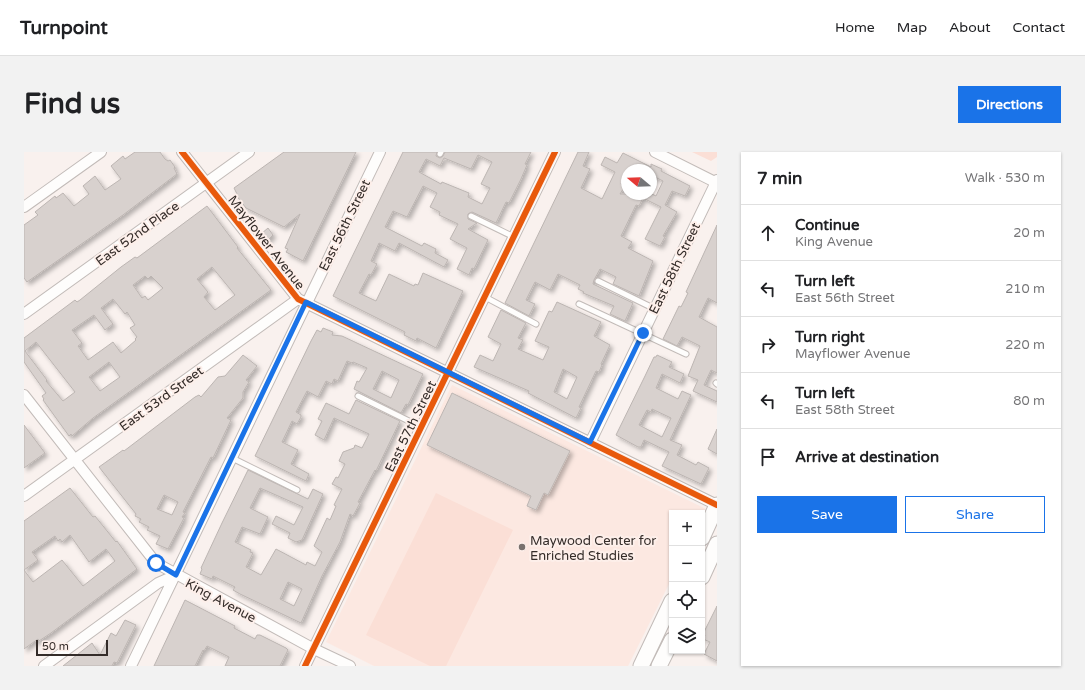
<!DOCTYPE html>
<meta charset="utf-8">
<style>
:root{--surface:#fff;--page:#f2f2f2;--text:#202124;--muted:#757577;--line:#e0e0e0;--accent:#1a73e8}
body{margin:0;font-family:"Varela Round",sans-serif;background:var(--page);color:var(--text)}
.controls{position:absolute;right:12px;bottom:12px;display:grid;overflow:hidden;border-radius:0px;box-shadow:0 1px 3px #0004}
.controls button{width:36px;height:36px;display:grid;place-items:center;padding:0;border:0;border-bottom:1px solid var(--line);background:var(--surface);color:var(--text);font:20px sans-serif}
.compass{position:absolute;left:597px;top:12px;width:36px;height:36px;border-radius:50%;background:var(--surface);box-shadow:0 1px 3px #0004;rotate:289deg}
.scale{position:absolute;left:12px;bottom:10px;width:72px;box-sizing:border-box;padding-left:4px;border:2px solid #342c29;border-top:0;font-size:11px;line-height:14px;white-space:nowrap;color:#342c29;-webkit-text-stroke:3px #fdefea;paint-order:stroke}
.stop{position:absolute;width:12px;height:12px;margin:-9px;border:3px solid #1a73e8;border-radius:50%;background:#fff}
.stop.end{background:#1a73e8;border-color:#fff;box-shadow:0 1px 4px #0008}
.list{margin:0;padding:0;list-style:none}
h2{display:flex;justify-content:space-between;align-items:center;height:52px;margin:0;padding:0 16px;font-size:17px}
h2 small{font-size:13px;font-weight:400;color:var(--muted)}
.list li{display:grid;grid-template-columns:26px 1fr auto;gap:12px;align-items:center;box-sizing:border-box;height:56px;padding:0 16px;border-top:1px solid var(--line)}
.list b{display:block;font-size:15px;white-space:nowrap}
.list p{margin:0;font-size:13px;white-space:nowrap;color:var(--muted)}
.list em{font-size:13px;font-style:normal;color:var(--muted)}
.actions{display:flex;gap:8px;padding:12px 16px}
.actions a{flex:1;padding:9px 0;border:1px solid var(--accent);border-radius:0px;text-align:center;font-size:14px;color:var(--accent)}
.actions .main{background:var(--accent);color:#fff}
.icon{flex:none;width:22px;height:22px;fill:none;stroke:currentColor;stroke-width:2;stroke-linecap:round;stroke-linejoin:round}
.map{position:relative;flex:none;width:693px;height:514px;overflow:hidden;border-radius:0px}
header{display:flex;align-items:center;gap:24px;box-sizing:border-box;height:56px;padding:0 20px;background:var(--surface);border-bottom:1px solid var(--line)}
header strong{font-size:19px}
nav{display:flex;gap:22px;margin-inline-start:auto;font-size:14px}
.intro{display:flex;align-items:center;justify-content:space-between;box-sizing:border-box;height:96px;padding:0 24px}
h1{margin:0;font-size:28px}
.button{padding:10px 18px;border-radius:0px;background:var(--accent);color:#fff;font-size:14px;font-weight:700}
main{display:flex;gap:24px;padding:0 24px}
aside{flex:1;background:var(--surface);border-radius:0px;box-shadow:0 1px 3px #0004}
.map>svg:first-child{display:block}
.built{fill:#fce8e1}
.green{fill:#fbdfd6}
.building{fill:#d8d1ce;stroke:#bcb5b2;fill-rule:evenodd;filter:url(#shadow)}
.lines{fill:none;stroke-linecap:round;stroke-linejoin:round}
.lane-casing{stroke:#c2bbb8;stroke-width:7}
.street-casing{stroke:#c2bbb8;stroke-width:12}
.primary-casing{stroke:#c2bbb8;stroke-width:17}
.lane{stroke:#fefdfc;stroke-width:5}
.street{stroke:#fefdfc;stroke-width:10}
.primary{stroke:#fefdfc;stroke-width:15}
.cycleway-casing{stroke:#fdefea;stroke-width:8}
.cycleway{stroke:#e8590c;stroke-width:6}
.route{stroke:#1a73e8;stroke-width:5}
.poi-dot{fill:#79716e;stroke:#fdefea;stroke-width:1.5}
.labels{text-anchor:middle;stroke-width:4;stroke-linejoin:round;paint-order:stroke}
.street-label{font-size:13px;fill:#342c29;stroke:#fdefea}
.poi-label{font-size:13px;fill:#342c29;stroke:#fdefea;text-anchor:start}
</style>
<header>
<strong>Turnpoint</strong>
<nav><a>Home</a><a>Map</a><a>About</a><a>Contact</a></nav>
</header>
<div class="intro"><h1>Find us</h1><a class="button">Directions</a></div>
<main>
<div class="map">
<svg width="693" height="514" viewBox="0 0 693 514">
<defs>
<filter id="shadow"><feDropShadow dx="3" dy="3" stdDeviation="2" flood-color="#0004"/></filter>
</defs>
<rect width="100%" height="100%" fill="#f9f1ee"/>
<path class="built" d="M428,233L682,357L678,365V361H648V426L604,514H350L302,490Z"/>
<path class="green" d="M668,0H693V5L687,9Z
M412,341L489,378L422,514H406L342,483Z"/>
<path class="building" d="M111,0H136L141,7L144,9L146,8L151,15L150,16L153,22L99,63L3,130L0,126V73L14,63L11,60L31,44L32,46L39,41L50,54L65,42L59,34L71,24L81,38L97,27L87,14L99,4L101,7Z
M260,0H332L279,109L262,100L264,97L261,96L276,62L260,75L222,56L212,43L213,42L210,36Z
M379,0H413L412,4L416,6L419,4L421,0H507L501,12L503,13L497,27L485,51L482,50L472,71L448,60L444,62V67L453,71L444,77L464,88L450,117L448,116L445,123L433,117L443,96L426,87L434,72L415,63L416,60L406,55L413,41L399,34L383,65L369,59L361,75L398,94L400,91L412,97L411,101L424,108L420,115L375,91L371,99L355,91L347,109L353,112L347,123L345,122L335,141L352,149L365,122L390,134L391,132L394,133L399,121L439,139L412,196L393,186L392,189L380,183L381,180L309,144ZM454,3L468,10L457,32L466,36L458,52L444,45L445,41L418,30L417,32L395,20L402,7L416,14L420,6L447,17Z
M554,0H565L559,14L566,17L557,36L578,47L591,20L577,13L581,5L593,11L599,1L627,15V12L638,17L637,19L666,34L661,44L648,39L641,53L653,60L639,84L641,85L636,94L621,87L637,55L619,46L615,54L612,53L597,84L608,90L604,96L629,109L615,144L589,132L592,125L576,117L570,128L569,132L609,151L601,169L586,162L590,154L559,141L560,140L554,137L556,133L534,122L526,138L511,130L502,148L511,152L505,164L481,151ZM603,18H627V23L639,29L632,44L628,42H596L601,34L597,32Z
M183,54L214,95L213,96L247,138L69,266L48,284L47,282L45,284L19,248L20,247L18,244L22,241L0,210V186L51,148L53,150L56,148L97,115L111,105L113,106ZM188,115L211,143L191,158L180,145L184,140L173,127ZM121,124L124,127L127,124L139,136L124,148L121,144L118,146L109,133ZM89,147L101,162L103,160L111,173L106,176L113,185L111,187L112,188L97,201L89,190L64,208L54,194L58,191L48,178L70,163L81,178L89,172L77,156ZM12,190L51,240L39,249L22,229L23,228L1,199ZM85,210L96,225L76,239L65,225Z
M693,73V151L684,146L675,165L693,175V221L687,218L680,233L693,239V250L669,239L674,228L664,224L676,194L658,185L653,194L639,187L655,154L657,155L664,141L662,140Z
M244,76L249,83L243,89L237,82Z
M533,150L577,170L570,184L586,193L577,212L578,213L575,220L572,219L555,255L557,256L552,266L504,241L505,239L450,215L456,203L469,209L477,192L464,185L477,158L502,171L494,186L499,188L494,197L519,208L525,195L511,189L525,159L528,160ZM539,217L553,225L543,247L530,240Z
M299,176L309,180L308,183L318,184L399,222L384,253L382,252L377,261L330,237L333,229L335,230L343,216L329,210L328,211L323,209L314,229L310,227L308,232L302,229L294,245L283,239L272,260L277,263V265L273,272L268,269L258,290L274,298L267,312L285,322L282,329L231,304L287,189L293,178L297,180ZM358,219L375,228L367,246L349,237Z
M219,203L233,214L222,228L225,230L219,240V246L203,266L207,268L189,306L187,305L159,360L161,361L158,365L160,366L144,397L132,392L136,384L123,378L125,375L115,370L117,367L111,364L112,362L75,315L99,298L100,299L171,245L175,243L177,245L194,225L201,224ZM140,343L154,350L148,363L133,357Z
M633,203L648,210L645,215L660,222L656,231L638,222L632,236L654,247L658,239L667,243L646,288L658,293L653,303L672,313L674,310L685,316L677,332L638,314L645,300L620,288L617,295H614L592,283L621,224L630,205H632ZM628,257L647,266L638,285L615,273L623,258L627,260Z
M428,241L546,299L524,343L520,341L512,358L503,354L507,344L403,293Z
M332,248L376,269L352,319L351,318L334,350L336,351L329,364L326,362L316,390L298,424L277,471L216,442L209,438L211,435L189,424L188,427L176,422L178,417L177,416L198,371L224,318L284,347L289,337L299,342L278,388L272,390L264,386L266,381L248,372L252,364L270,373L279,355L236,336L226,356L244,365L236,382L218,375L211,390L227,398L226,400L229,401L222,415L237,423L252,397L282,413L283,410L291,414L298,400L290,394L303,366L306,368L312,354L310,353L318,337L308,332L312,325L314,326L321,312L315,309L319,300L330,296L331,293L338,296L345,282L310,266L300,288L291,283L298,269L294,267L302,251L325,262ZM264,430L278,437L270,454L256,447Z
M0,273L21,301L0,316Z
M693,277V302L684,297Z
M46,336L69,365L71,364L92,390L93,389L113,417L27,481L15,489L14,487L0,497V369ZM46,383L65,410L82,397L91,409L59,434L38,408L9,430L0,418L14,408L8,400L31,384L34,389L36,387L38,390Z
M161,448L211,474L210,476L231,487L233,483H236L262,496L264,498L256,514H201L205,505L183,494L180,499L179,498L171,514H130Z
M693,454V509L680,502L686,490L679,487L681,483L679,482Z
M101,468L112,473L93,511L90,510L88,514H39L68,491L76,503L87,481L92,484Z"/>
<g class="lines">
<defs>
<path id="lane" d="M416,2L417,0
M447,64L490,85
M574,129L631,157
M461,145L512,172
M555,152L662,202
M692,231L693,232
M334,244L397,275
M208,306L273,338"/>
<path id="street" d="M158,0L274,147L693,353
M631,0L693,31
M0,55L77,0
M0,162L225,0
M0,243L132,411L290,497L326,514
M566,291L693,28
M0,344L274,147
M20,514L134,431L152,423
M107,514L356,0
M281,514L531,0"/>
<path id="primary" d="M678,386L693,353
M678,425L693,392
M617,514L648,449
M635,514L648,488"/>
</defs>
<use href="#lane" class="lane-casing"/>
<use href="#street" class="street-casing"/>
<use href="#primary" class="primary-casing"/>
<use href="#lane" class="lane"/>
<use href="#street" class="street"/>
<use href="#primary" class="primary"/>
<defs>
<path id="cycleway" d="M158,0L274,147L693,353
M281,514L531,0"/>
</defs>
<use href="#cycleway" class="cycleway-casing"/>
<use href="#cycleway" class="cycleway"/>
</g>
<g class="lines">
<path class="route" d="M132,411L152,423L282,150L566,290L619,181"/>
</g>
<circle class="poi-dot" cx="498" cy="395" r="4"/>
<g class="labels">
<g class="street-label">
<text transform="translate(320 73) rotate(-64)" y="5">East 56th Street</text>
<text transform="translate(113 81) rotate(-36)" y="5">East 52nd Place</text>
<text transform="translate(243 90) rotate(52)" y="5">Mayflower Avenue</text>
<text transform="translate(650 116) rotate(-64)" y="5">East 58th Street</text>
<text transform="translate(137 246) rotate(-36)" y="5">East 53rd Street</text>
<text transform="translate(386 274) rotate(-64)" y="5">East 57th Street</text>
<text transform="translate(197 448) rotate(28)" y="5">King Avenue</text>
</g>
<g class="poi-label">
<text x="506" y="393">Maywood Center for<tspan x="506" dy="15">Enriched Studies</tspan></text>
</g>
</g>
</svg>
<div class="controls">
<button>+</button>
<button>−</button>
<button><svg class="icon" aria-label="locate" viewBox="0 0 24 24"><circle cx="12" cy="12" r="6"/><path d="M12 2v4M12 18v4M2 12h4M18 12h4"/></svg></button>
<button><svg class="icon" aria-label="layers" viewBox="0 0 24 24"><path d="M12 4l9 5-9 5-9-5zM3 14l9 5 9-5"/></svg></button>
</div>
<svg class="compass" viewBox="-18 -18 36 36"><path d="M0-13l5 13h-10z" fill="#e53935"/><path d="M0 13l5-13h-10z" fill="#757577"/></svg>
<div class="scale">50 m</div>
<div class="stop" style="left:132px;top:411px"></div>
<div class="stop end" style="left:619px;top:181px"></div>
</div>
<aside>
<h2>7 min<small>Walk · 530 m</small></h2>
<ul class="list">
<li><svg class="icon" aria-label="ahead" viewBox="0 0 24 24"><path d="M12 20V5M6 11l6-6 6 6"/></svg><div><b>Continue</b><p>King Avenue</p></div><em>20 m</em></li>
<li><svg class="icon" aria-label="left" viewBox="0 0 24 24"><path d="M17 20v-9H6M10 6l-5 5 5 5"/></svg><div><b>Turn left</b><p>East 56th Street</p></div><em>210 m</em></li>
<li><svg class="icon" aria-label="right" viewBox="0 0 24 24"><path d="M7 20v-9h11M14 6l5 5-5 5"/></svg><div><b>Turn right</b><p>Mayflower Avenue</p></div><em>220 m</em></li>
<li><svg class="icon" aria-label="left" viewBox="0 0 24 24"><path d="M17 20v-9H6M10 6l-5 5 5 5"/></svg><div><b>Turn left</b><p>East 58th Street</p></div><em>80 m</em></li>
<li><svg class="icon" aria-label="arrive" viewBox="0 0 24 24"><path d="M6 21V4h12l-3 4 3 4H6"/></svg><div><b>Arrive at destination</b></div></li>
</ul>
<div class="actions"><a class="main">Save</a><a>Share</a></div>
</aside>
</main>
